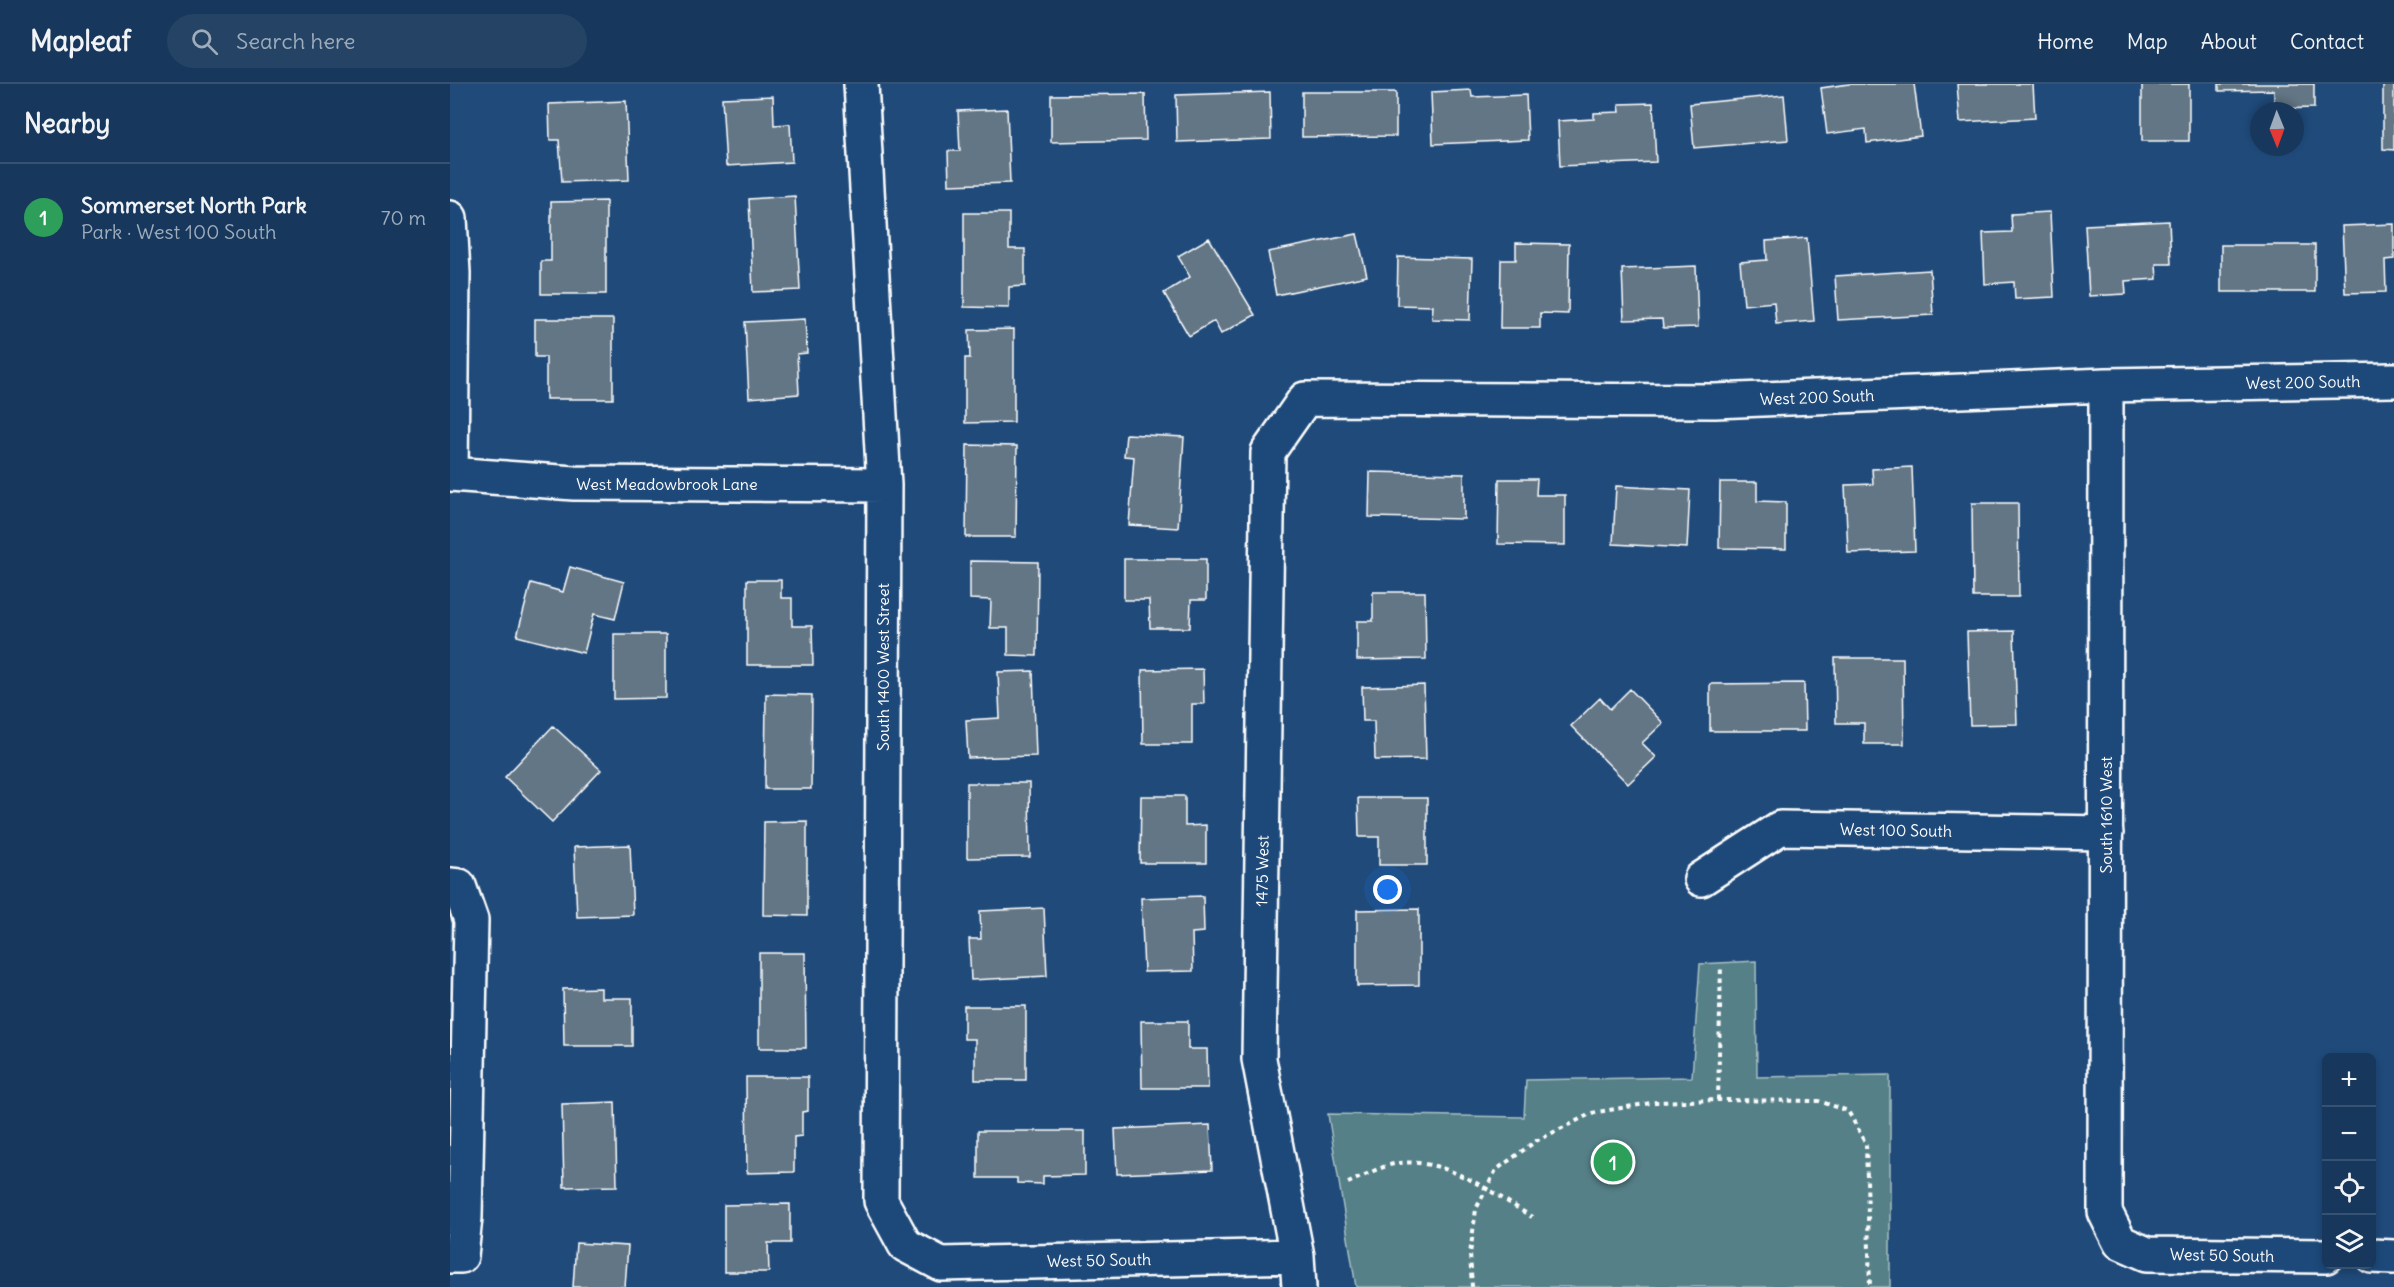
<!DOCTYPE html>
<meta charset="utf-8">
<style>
:root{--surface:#17385c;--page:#244365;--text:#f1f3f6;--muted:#9eacbb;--line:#365272;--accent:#8abfa5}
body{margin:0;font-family:Delius,sans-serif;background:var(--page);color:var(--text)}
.controls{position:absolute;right:18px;bottom:18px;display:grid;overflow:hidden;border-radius:9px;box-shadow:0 3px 9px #0003}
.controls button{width:54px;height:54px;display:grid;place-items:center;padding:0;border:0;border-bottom:2px solid var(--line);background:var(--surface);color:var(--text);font:30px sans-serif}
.compass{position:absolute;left:1800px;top:18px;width:54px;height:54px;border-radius:50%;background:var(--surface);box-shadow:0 3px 9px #0003;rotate:179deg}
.you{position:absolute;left:938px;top:806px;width:21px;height:21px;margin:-15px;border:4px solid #fff;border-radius:50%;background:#1a73e8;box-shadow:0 0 0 9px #1a73e833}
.badge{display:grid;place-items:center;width:39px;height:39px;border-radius:50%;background:var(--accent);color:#fff;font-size:20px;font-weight:700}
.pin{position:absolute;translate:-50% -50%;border:3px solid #fff;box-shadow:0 2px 6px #0006}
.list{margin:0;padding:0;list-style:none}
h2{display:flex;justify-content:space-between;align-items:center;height:78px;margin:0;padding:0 24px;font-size:26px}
h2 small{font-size:20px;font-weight:400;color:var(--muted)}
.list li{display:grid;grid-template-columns:39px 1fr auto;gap:18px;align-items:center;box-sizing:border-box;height:108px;padding:0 24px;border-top:2px solid var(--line)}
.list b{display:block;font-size:22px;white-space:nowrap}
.list p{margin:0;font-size:20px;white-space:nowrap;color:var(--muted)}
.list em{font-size:20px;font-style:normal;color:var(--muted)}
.icon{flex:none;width:33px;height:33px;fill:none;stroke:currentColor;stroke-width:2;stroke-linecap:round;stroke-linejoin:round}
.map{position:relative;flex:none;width:1944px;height:1203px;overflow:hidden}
header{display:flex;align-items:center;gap:36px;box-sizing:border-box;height:84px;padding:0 30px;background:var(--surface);border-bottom:2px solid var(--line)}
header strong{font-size:28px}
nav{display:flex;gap:33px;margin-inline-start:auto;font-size:21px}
.search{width:420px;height:54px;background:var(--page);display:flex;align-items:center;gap:15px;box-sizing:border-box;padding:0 21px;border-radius:33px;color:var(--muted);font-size:22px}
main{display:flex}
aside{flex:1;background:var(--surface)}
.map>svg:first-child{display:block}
.green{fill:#558087;stroke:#aac0c3;stroke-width:1.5}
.building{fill:#647685;stroke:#fff;stroke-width:1.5}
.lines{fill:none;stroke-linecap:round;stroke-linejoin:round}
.street-casing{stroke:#fff;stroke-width:38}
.path{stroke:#fff;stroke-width:4;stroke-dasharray:4.5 4.5;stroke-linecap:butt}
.street{stroke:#1f4a7a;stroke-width:33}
.labels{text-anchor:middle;stroke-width:4.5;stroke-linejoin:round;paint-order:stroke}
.street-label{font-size:16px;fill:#fff;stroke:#1f4a7a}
</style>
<header>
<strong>Mapleaf</strong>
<div class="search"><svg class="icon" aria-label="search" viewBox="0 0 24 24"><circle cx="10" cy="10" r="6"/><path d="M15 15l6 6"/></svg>Search here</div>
<nav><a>Home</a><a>Map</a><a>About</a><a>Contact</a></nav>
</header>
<main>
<aside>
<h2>Nearby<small></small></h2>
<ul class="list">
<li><span class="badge" style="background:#2e9e5b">1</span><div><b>Sommerset North Park</b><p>Park · West 100 South</p></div><em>70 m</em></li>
</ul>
</aside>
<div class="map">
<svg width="1944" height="1203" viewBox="0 0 1944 1203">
<rect width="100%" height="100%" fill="#1f4a7a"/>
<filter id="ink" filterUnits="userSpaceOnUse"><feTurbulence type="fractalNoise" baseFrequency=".0167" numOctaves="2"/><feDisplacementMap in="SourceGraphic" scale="12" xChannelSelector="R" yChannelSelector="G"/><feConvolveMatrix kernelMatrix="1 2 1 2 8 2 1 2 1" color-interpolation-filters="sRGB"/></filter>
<g filter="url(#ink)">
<path class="green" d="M1306,877L1307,993L1440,991V1203H906L878,1030L1074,1033L1076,996L1242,993L1250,880Z"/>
<path class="building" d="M1399,0H1464L1471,52L1417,59L1416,45L1377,50L1371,4Z
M1507,0H1583L1585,34L1510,38Z
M1692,0H1739V57H1692Z
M1769,0H1864V24L1824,25V6L1769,7Z
M1933,0H1944V66L1933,65Z
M1021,6L1022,13L1076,11L1078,56L983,60L981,8Z
M820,8L821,55L727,58L726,11Z
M852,8H946V52L852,53Z
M695,10L696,56L601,58V11Z
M1334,11L1338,56L1244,64L1240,20Z
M323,12L324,41L340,40L342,78L276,82L272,14Z
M176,17L179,96L112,98L109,56H100L99,20Z
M1203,19L1206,78L1110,82L1108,37L1144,35V29L1170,28L1169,20Z
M557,25L560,99L499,101L498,67H510L508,27Z
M345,112L350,206L303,208L299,115Z
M156,117V210H91V177H101V118Z
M1600,128L1604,213L1565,215L1564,198L1535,200L1533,149L1562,148L1561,130Z
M514,129H559V165H575V202L559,203V224L514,223Z
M1719,137L1721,180H1706L1707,195L1675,197L1676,210L1639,212L1635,141Z
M1944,140V175L1935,176L1936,208L1895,209L1892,142Z
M907,150L917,192L826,211L818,168Z
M759,154L805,231L771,250L764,237L739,252L714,209L740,193L728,172Z
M1357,154L1364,237L1326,240L1324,218L1294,221L1290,178L1317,176L1316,157Z
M1066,159L1119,160L1118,230L1090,229V244H1050L1051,176H1066Z
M1771,161H1865V208H1771Z
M948,173L1022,175L1020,236L982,235L983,222L947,221Z
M1246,182L1248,243L1213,244L1212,235L1174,236L1172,185Z
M1480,186L1483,231L1388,236L1385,192Z
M85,235H163V315H96V273H85Z
M355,235L357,269L347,270L349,310L299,314L295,238Z
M564,245V338L515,339V274H520L519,246Z
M676,350L734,353L728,444L679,441L684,373L674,372Z
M517,361L567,362L566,453H516Z
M1462,383L1465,467L1398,469L1395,401L1423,400L1422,385Z
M920,388L1014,390V435L919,433Z
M1049,395H1087L1086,411H1115V461L1048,460Z
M1270,398H1307V417L1336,418V465L1269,464Z
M1166,402L1240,406L1237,464L1163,460Z
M1522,419H1568L1569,513H1523Z
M674,475H756V516H741L740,544H700L699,516H674Z
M520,477L588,478L587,572L558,571V544H540L541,516L520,515Z
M120,483L174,498L165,535L144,530L134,569L67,552L81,499L113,508Z
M297,496H331V514H342V542H362L363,581H297Z
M923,508H975L976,575L907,576V537H923Z
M1564,547L1567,640L1520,641L1517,548Z
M164,550H216V614L164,615Z
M1385,574H1453L1454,660H1414V639H1386Z
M753,585L754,620H742V660H693L692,586Z
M583,587L586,672L518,674L516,636L550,634L548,588Z
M1354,599L1355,647H1260V600Z
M974,601L976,675L925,676L924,637H913L912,603Z
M1180,605L1213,639L1192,659L1206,673L1178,700L1121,642L1150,614L1160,625Z
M316,610L362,611L361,705H315Z
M103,642L151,686L102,738L55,693Z
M517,699H579L580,773L517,774Z
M691,712H735V742L756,741V779H690Z
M908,714H977V781H929V753H909Z
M357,737V832L313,831L314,738Z
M180,761L183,831L127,833L124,763Z
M753,812L754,848L742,849L743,887L694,888L691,814Z
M594,824L597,892L521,896L519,855H531L530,827Z
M969,825V901L907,902V826Z
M309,869H355L356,964H309Z
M151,904V914H182V962H114L113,905Z
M514,922H576V996H525V955H514Z
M691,937H738V965H757L758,1004H692Z
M296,993H358V1027L352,1028V1052L344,1053V1088L297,1089Z
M165,1018L167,1102L114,1103L112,1020Z
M760,1041L762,1086L667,1090L665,1045Z
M528,1047H635V1091L593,1092V1100L567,1099V1094H528Z
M340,1120V1159H318L319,1188H274V1121Z
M126,1159L178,1162L175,1203H123Z"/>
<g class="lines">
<defs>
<path id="street" d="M411,0L434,401L431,1117L455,1161L491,1180L847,1172
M0,134L3,189L1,390
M1656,301L1655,1128L1670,1158L1697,1170L1876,1172
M0,390L124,399L434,401
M1251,795L1330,744L1656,749
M0,801L9,802L21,836L15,1133L11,1172H0
M1922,1172L1944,1173
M849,1203L847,1172L809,975L818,368L855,315L1265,317L1656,301L1944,296"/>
</defs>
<use href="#street" class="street-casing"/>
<path class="path" d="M1268,1016L1271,881
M898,1099C914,1092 932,1081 950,1079C997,1074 1044,1110 1082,1133
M1022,1203L1020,1170L1026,1125L1046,1086L1086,1057L1142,1029L1206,1018L1268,1016L1369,1017L1398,1027L1416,1060L1420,1203"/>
<use href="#street" class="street"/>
</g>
</g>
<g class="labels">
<g class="street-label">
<text transform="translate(1853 298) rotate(-1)" y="6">West 200 South</text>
<text transform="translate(1367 313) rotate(-2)" y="6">West 200 South</text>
<text x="217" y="406">West Meadowbrook Lane</text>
<text transform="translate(433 583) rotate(-90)" y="6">South 1400 West Street</text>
<text transform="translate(1656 731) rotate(-90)" y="6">South 1610 West</text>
<text transform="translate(1446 746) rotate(1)" y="6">West 100 South</text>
<text transform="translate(812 787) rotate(-89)" y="6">1475 West</text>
<text transform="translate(1772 1171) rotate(1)" y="6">West 50 South</text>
<text transform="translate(649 1176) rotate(-1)" y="6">West 50 South</text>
</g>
</g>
</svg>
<div class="controls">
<button>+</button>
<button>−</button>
<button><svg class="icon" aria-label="locate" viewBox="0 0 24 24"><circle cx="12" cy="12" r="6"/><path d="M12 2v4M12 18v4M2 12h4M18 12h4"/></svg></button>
<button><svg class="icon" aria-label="layers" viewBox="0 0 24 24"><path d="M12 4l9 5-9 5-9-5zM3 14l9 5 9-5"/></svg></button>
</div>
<svg class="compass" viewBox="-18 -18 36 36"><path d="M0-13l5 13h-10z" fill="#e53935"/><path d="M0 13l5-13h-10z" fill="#9eacbb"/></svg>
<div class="you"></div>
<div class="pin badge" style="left:1163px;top:1078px;background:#2e9e5b">1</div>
</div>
</main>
